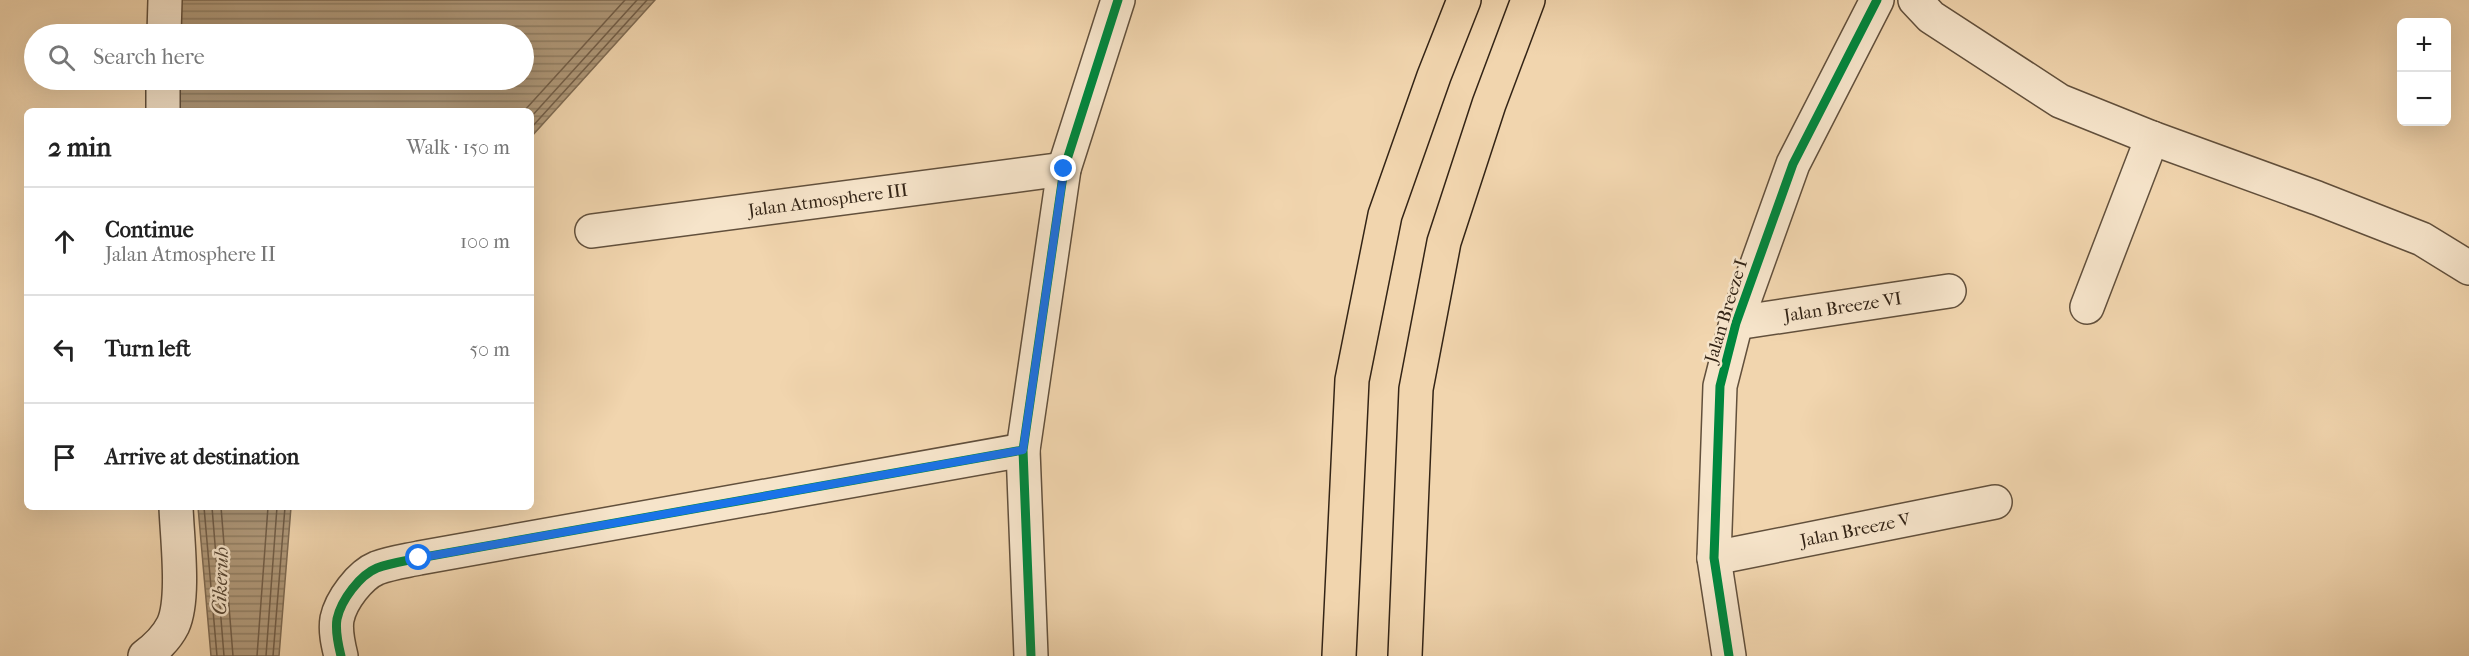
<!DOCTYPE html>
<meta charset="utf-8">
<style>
:root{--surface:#fff;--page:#f2f2f2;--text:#222;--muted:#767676;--line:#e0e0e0}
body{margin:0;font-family:"IM FELL French Canon",serif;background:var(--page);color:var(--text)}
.controls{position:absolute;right:18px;top:18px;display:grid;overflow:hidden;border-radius:9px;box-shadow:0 6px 24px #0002}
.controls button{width:54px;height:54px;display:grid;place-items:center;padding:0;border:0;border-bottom:2px solid var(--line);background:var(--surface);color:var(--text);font:30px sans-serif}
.stop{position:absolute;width:18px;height:18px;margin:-14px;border:4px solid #1a73e8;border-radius:50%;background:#fff}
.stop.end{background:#1a73e8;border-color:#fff;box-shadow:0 2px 6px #0008}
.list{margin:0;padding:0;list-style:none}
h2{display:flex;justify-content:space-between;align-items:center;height:78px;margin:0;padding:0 24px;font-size:26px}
h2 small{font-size:20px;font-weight:400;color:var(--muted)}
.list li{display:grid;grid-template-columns:39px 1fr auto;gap:18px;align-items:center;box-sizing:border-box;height:108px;padding:0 24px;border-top:2px solid var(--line)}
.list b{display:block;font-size:22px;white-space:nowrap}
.list p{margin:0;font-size:20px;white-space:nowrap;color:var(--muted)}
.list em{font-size:20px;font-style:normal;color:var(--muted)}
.icon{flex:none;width:33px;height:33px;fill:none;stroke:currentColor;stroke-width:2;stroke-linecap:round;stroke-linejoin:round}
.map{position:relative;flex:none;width:2469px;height:656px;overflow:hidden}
.search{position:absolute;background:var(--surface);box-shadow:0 6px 24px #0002;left:24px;top:24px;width:510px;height:66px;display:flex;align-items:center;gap:15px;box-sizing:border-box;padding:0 21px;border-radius:33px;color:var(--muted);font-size:22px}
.panel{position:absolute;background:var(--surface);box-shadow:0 6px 24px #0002;left:24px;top:108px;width:510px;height:402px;border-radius:9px}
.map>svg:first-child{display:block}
.water{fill:url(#water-rules);stroke:#7e6a52;stroke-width:1.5}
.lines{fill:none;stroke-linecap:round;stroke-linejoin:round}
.shore{stroke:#725e48;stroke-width:1.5}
.minor-casing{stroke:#62503c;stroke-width:36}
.major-casing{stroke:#332416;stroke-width:36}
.minor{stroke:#f6e4ca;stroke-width:33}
.major{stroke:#f1d5ae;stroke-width:33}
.cycleway-casing{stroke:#f6e4ca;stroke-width:13}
.cycleway{stroke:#00873e;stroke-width:9}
.route{stroke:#1a73e8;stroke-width:8}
.labels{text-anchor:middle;stroke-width:5;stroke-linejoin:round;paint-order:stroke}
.street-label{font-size:18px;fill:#332416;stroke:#f6e4ca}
.water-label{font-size:20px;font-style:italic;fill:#584734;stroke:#f6e4ca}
</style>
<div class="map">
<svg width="2469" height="656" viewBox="0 0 2469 656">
<defs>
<pattern id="water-rules" width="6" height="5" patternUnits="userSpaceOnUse" patternTransform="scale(1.5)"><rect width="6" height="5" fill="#b0997a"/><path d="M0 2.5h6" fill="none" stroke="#907d63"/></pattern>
</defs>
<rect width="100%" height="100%" fill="#f1d5ae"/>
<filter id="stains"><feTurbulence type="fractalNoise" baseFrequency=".00333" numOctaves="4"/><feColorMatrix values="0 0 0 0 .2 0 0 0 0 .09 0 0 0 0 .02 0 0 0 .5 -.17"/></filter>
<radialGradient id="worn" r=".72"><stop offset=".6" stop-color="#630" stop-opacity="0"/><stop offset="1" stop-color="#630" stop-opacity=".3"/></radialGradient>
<path class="water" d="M165,0H655L531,137V111H164L163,80H524V34H164Z
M198,507H291L279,656H211Z"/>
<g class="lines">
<path class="shore" d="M524,111L625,0
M531,117L637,0
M531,128L647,0
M204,507L217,656
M212,507L224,656
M221,507L233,656
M257,656L268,507
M266,656L277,507
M273,656L285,507"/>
<defs>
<g id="minor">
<path d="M1915,0L1931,17L2060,101L2152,138L2317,198L2422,239L2469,268"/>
<path d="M164,34L165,0"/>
<path d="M163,111V80"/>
<path id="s1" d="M592,231L1064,169"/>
<path d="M2087,307L2152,138"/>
<path id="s2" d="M1736,323L1949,291"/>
<path id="s3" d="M1714,558L1995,502"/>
<path d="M145,656C156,648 167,637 173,625C185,599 177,537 176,507"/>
<path d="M341,656C338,644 335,631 337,619C341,600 360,575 377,568C390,563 405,561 419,558L1023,450"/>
<path d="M1031,656L1023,450L1064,169L1118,0"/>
<path d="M1729,656L1714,558L1720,386L1736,323L1793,164L1877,0"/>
</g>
<path id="major" d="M1339,656L1352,380L1385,215L1434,76L1464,0
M1405,656L1416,389L1444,242L1489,104L1528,0"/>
</defs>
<use href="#minor" class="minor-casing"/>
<use href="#major" class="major-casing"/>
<use href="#minor" class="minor"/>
<use href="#major" class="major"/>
<defs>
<path id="cycleway" d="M341,656C338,644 335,631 337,619C341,600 360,575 377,568C390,563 405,561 419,558L1023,450
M1031,656L1023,450L1064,169L1118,0
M1729,656L1714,558L1720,386L1736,323L1793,164L1877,0"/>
</defs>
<use href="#cycleway" class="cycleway-casing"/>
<use href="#cycleway" class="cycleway"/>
</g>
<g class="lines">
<path class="route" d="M419,558L1023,450L1064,169"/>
</g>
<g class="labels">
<g class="street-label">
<text dy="6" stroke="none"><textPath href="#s1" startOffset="238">Jalan Atmosphere III</textPath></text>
<text dy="6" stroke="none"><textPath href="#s2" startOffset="108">Jalan Breeze VI</textPath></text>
<text transform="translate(1726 311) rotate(-73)" y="6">Jalan Breeze I</text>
<text dy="6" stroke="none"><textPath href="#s3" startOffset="144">Jalan Breeze V</textPath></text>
</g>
<g class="water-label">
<text transform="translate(220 581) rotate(-88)" y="7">Cikeruh</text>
</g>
</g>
<rect width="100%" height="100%" filter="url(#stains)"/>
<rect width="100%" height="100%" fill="url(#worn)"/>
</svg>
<div class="controls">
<button>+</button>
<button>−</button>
</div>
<div class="stop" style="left:419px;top:558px"></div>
<div class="stop end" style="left:1064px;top:169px"></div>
<div class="search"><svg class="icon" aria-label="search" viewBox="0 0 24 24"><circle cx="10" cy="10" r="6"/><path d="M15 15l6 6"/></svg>Search here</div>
<section class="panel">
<h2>2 min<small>Walk · 150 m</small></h2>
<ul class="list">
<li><svg class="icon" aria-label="ahead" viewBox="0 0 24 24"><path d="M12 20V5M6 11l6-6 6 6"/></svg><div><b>Continue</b><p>Jalan Atmosphere II</p></div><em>100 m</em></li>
<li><svg class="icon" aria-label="left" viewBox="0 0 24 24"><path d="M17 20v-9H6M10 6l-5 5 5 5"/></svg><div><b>Turn left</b></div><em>50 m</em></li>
<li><svg class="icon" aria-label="arrive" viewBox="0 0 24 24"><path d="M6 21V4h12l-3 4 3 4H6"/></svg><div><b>Arrive at destination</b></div></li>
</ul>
</section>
</div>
